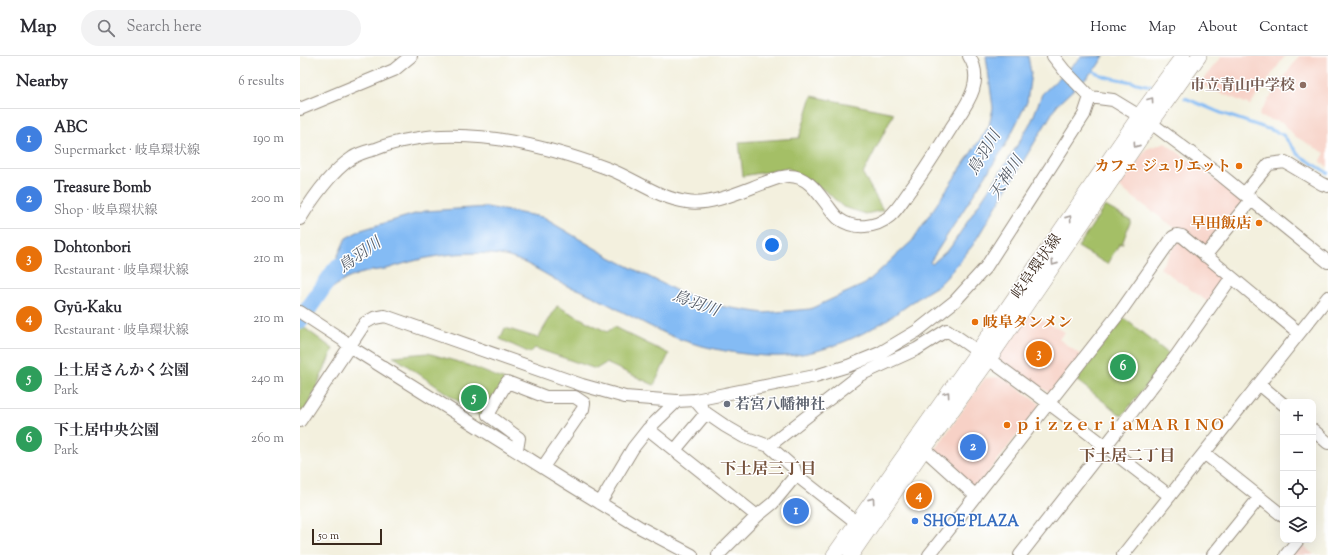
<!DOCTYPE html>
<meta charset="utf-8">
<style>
:root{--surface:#fff;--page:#f2f2f3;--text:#2b2b33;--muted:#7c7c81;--line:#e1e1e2;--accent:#2563eb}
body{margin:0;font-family:"Sorts Mill Goudy","Noto Serif JP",serif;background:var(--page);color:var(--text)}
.controls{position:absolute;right:12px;bottom:12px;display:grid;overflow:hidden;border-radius:8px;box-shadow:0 4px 16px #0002}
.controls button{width:36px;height:36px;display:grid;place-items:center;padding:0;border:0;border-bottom:1px solid var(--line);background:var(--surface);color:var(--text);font:20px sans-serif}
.scale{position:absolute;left:12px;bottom:10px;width:70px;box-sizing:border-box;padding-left:4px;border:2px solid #3b2a1e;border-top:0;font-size:11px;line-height:14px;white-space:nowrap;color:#3b2a1e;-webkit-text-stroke:3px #fff;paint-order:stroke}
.you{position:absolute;left:472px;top:189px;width:14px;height:14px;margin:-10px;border:3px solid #fff;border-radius:50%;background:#1a73e8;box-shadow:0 0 0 6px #1a73e833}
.badge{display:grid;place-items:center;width:26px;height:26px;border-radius:50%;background:var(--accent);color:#fff;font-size:13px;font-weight:700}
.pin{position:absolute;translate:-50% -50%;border:2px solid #fff;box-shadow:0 1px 4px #0006}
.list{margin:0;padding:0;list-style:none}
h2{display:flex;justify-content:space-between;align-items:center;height:52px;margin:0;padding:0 16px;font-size:17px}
h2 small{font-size:13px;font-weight:400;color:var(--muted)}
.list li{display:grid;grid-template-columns:26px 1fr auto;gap:12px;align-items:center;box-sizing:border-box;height:60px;padding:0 16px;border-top:1px solid var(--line)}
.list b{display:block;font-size:15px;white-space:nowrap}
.list p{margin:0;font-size:13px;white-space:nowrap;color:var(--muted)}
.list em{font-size:13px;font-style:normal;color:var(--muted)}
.icon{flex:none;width:22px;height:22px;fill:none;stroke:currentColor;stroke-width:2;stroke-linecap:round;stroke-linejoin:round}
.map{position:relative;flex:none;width:1028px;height:499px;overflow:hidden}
header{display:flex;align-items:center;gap:24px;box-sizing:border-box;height:56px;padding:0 20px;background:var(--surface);border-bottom:1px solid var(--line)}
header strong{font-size:19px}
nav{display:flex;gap:22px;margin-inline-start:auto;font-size:14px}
.search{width:280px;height:36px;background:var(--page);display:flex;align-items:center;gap:10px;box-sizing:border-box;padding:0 14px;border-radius:22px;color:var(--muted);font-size:15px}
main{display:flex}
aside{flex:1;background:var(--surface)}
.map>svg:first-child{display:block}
.built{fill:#f7d1c6}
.green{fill:#a4bf66;stroke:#707442}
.water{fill:#84bbf4;stroke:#607289}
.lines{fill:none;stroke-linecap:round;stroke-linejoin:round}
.stream{stroke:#84bbf4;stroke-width:3}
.river{stroke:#84bbf4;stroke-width:17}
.minor-casing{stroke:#978d7e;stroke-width:14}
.major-casing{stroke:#978d7e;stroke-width:16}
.minor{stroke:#fff;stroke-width:12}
.major{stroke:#fff;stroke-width:15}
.oneway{stroke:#a79f9a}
.education-dot{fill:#8d6e63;stroke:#fff;stroke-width:1.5}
.food-dot{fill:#e8710a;stroke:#fff;stroke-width:1.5}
.worship-dot{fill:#6b7280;stroke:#fff;stroke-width:1.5}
.shop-dot{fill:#3f7fe0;stroke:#fff;stroke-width:1.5}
.labels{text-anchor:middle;stroke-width:3;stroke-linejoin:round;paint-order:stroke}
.education-label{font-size:15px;font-weight:bold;fill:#785e54;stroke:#fff;text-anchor:end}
.food-label{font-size:15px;font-weight:bold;fill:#c56008;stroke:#fff;text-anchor:end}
.street-label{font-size:15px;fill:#3b2a1e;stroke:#fff}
.worship-label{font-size:15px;font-weight:bold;fill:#5b616d;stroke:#fff;text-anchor:start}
.shop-label{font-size:15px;font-weight:bold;fill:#366cbe;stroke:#fff;text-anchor:start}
.water-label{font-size:16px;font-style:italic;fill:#555d69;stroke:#fff}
.neighbourhood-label{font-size:16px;font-weight:bold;fill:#75523c;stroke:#fff}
</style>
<header>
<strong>Map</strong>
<div class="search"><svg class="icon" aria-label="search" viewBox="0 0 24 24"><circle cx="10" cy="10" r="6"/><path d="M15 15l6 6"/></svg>Search here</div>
<nav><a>Home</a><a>Map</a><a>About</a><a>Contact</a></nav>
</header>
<main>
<aside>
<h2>Nearby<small>6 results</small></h2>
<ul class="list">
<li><span class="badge" style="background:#3f7fe0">1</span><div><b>ABC</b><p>Supermarket · 岐阜環状線</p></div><em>190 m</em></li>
<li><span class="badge" style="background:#3f7fe0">2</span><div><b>Treasure Bomb</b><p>Shop · 岐阜環状線</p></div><em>200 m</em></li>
<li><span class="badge" style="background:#e8710a">3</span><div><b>Dohtonbori</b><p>Restaurant · 岐阜環状線</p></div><em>210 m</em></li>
<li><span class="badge" style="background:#e8710a">4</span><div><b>Gyū-Kaku</b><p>Restaurant · 岐阜環状線</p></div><em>210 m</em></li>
<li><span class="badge" style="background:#2e9e5b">5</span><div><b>上土居さんかく公園</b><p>Park</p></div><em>240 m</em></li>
<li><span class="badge" style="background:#2e9e5b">6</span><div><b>下土居中央公園</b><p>Park</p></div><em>260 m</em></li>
</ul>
</aside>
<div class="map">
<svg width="1028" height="499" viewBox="0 0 1028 499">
<rect width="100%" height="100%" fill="#fff"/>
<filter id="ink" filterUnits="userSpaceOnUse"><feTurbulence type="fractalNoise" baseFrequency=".025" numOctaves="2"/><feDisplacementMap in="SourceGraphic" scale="8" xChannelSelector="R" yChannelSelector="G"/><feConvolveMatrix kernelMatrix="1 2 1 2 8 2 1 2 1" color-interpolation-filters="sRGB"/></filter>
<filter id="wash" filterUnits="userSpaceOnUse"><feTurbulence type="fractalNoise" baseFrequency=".012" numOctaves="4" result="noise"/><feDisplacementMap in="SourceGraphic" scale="16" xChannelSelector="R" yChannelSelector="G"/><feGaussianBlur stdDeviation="0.9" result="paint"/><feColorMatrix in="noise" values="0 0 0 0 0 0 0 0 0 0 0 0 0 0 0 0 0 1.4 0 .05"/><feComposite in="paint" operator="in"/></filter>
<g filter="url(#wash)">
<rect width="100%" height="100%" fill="#f3f0de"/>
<path class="built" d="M922,0H985L950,49L899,28Z
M999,0H1028V111L1020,106L1025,97L996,81L983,67L960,61L959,57Z
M865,87L941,142V147L905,191H901L819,131L846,93Z
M879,185L923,220L924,224L908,246L860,212Z
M727,256L765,276L759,283L782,300L753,339L696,302Z
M702,321L739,347L738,352L677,431H673L637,398L635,394L685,322Z
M1001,488L1014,499H992Z"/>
<path class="green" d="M512,40L594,57L563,118L583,154L566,158L543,151L527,136L488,112L443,120L439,86L499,82Z
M805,150L831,164L822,188L820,187L807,208L778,191Z
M257,250L307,276L314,271L369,298L354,329L306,307L296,313L235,292L230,297L200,283L205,272L238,282Z
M824,262L870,299L822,360L775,323Z
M2,270L33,293L0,369V273Z
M128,297L165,308L205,324L181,361L93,300Z"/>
<path class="water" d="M686,0H728L731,17L727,46L706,88L630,206L632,208L650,192L712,98L732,64L742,38L781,1L804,0L797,11L757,49L673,189L646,222L639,229C621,239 605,252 588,263C558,282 523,297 487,300C455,302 404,293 374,281C342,268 312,249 280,234C276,233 271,232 267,230C245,219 225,203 200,199C162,194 126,200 90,212C83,214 74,214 67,216C46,220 31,232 16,247L46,182L61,174L125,155L187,151L242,161L310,201L381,237L419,250L464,257L510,253L565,228L612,185L689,70L693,52Z"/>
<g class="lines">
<path class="stream" d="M789,13L803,20L851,30
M885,42L921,57L977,76L983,79L999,99L1028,117"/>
<path class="river" d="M0,265L35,214L39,210"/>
</g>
</g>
<g filter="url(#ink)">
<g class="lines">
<defs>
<path id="minor" d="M753,0L764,14L790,41L813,44L851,67L922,120L1028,206
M0,53L94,14L111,0
M944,138L969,108L985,106L1022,128L1028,130
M0,163C12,143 32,115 52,102C59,97 68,95 76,93C148,65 239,87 309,113C335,123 358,142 387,146C410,150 442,135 464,127C472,124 481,120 489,120C508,120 518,137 528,150C531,154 535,160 539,163C554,174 576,172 590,160C599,152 604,142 611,133C626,113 639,91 653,69C667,48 685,25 669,0
M905,200L952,143
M0,256L43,284L49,290L269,428L341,472L392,499
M959,328L983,348
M395,344L406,357L425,370L444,381L469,390L494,412L496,419L556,466
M0,365L65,267L74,262L85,260L282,329L325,341L377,345L395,344L515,320L548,310L580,297L617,275L655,245L686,211L784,59L790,41
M348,373L457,460
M1013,374L1028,387
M469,390L560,319L617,293L647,274C723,326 796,383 870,440
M624,393L676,440
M217,394L219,382L188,359L207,326L246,341H275L284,347L283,353L243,411
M375,394L406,357
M904,397L983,460
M300,447L333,392L348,373L377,345
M418,499L457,460L473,447L496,419
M629,499L821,255L873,181L877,179L882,180L999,277
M720,499L876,300L931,222
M823,499L1028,241
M913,499L959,442
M986,499L998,484"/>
<path id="major" d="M534,499L678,295L840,59L883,0
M551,499L624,393L689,303L851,67L899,0"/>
</defs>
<use href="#minor" class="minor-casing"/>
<use href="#major" class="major-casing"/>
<use href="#minor" class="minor"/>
<use href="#major" class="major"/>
</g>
<defs><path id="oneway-chevron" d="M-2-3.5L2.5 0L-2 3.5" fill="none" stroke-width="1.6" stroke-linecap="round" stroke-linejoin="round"/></defs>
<g class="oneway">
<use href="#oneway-chevron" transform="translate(851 44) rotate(-54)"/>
<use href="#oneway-chevron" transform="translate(836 89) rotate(125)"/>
<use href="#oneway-chevron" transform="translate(769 162) rotate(-55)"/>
<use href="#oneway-chevron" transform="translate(754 207) rotate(125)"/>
<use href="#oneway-chevron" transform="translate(647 338) rotate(-54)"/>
<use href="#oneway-chevron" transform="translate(572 444) rotate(-55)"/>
</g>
</g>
<circle class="education-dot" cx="1003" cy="29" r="4"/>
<g class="food-dot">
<circle cx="939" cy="110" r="4"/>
<circle cx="959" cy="167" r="4"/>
<circle cx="675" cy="266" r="4"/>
<circle cx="707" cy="369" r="4"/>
</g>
<circle class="worship-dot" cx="427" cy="348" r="4"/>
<circle class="shop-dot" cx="615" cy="465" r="4"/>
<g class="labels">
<g class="education-label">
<text x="995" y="34">市立青山中学校</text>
</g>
<g class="food-label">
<text x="931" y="115">カフェ ジュリエット</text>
<text x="951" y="172">早田飯店</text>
<text x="683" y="271" text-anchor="start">岐阜タンメン</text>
<text x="715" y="374" text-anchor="start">ｐｉｚｚｅｒｉａＭＡＲＩＮＯ</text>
</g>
<g class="street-label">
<text transform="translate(736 210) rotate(-55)" y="5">岐阜環状線</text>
</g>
<g class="worship-label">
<text x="435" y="353">若宮八幡神社</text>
</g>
<g class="shop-label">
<text x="623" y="470">SHOE PLAZA</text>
</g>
<g class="water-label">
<text transform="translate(683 96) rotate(-59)" y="6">鳥羽川</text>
<text transform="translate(705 121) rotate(-57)" y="6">天神川</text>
<text transform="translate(59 198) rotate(-36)" y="6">鳥羽川</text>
<text transform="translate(396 246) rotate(20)" y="6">鳥羽川</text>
</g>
<g class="neighbourhood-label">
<text x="827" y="405">下土居二丁目</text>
<text x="468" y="418">下土居三丁目</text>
</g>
</g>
</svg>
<div class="controls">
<button>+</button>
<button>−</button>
<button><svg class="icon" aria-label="locate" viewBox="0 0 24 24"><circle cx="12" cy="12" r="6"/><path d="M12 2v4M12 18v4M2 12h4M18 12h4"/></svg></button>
<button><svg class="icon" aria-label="layers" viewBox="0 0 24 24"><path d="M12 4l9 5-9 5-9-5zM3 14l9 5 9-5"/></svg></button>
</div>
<div class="scale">50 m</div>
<div class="you"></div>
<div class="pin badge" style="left:496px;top:455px;background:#3f7fe0">1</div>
<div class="pin badge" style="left:673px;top:391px;background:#3f7fe0">2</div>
<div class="pin badge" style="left:739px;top:298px;background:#e8710a">3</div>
<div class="pin badge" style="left:619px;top:440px;background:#e8710a">4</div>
<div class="pin badge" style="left:174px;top:342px;background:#2e9e5b">5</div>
<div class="pin badge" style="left:823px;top:311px;background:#2e9e5b">6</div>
</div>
</main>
